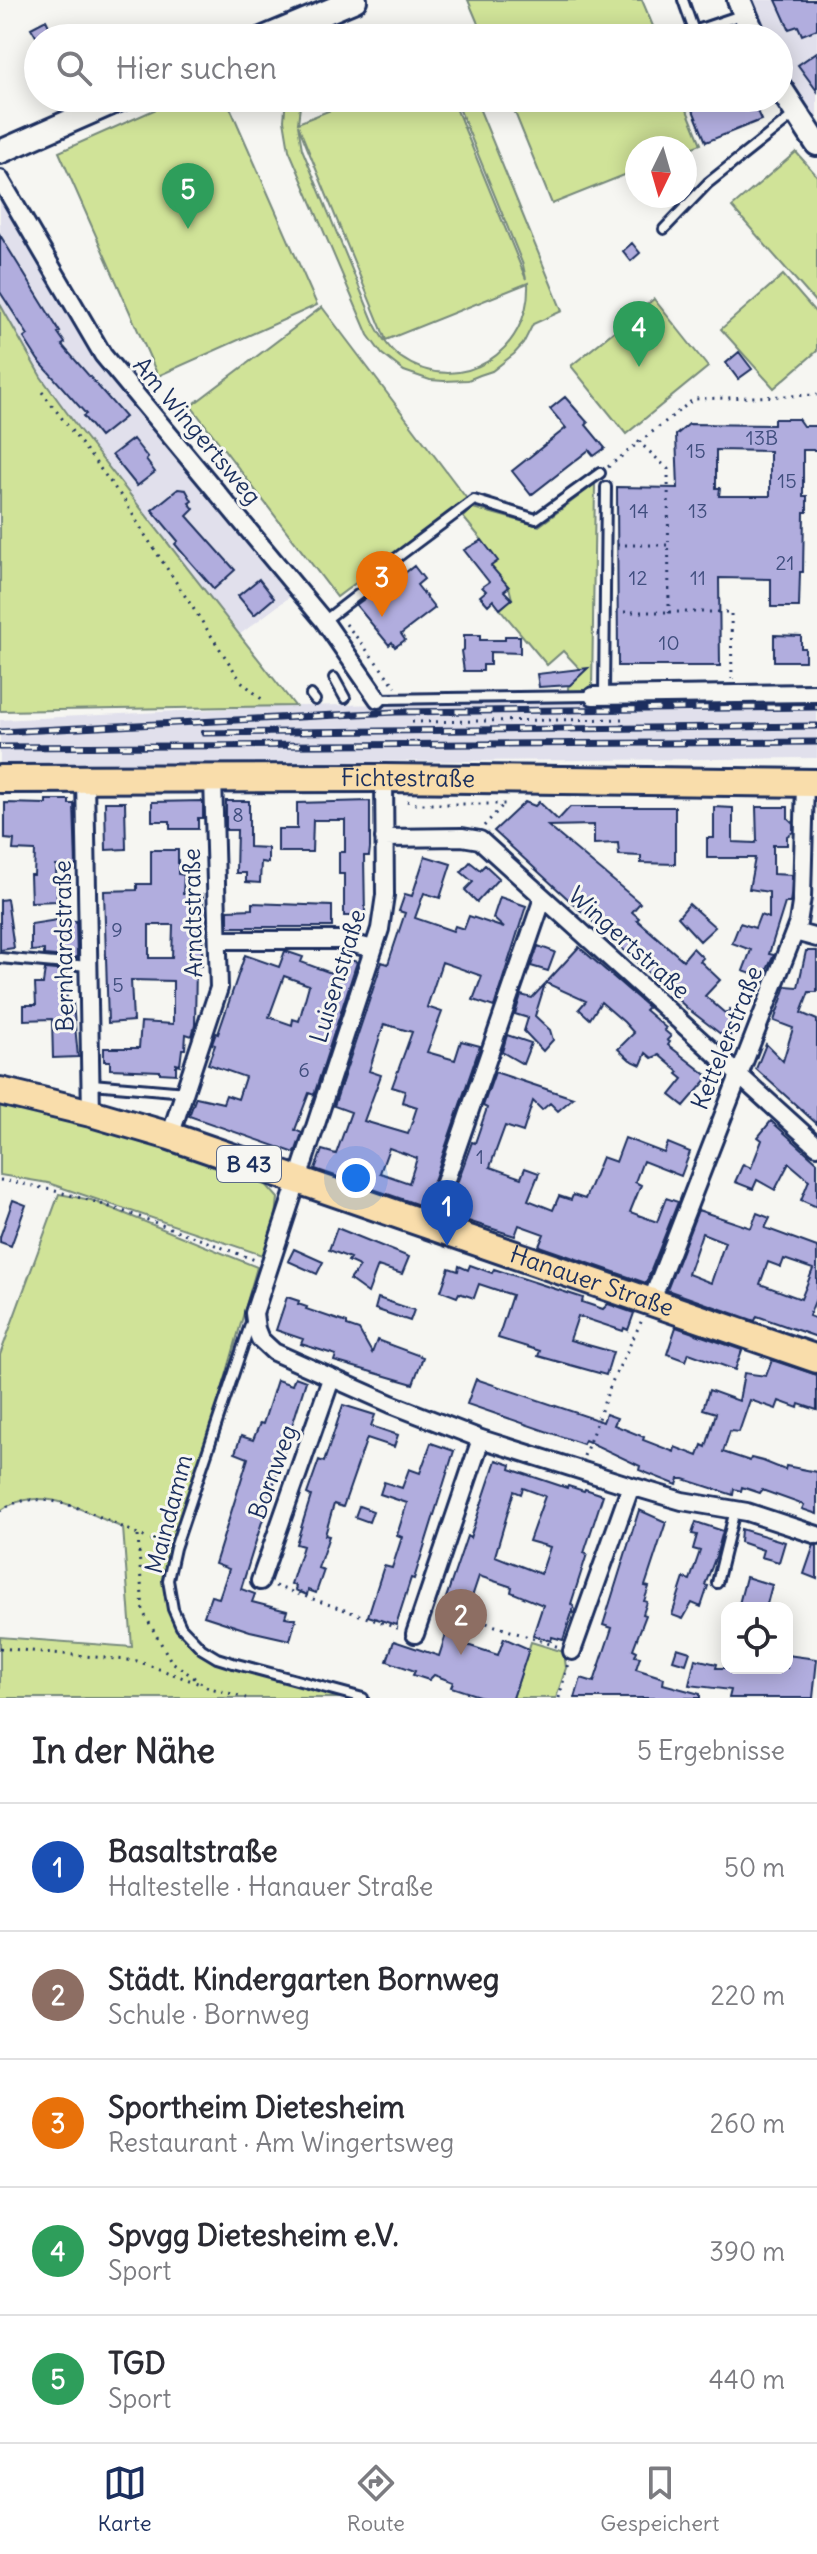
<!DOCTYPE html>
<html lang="de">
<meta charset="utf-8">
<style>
:root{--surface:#fff;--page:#f2f2f3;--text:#2b2b33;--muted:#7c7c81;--line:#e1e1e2;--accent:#1b2f5e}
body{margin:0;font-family:Delius,sans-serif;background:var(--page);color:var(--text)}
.controls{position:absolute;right:24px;bottom:24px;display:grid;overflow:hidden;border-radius:16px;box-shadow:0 4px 20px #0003}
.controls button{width:72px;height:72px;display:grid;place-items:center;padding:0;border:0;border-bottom:2px solid var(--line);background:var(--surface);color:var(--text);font:40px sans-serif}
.compass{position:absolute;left:625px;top:136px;width:72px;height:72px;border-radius:50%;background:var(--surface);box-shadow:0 4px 20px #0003;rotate:185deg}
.you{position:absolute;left:356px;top:1178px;width:28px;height:28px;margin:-20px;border:6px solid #fff;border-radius:50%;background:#1a73e8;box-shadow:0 0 0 12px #1a73e833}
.badge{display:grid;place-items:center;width:52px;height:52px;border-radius:50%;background:var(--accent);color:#fff;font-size:26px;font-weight:700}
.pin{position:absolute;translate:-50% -66px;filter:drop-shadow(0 2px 4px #0008)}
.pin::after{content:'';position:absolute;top:42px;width:28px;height:24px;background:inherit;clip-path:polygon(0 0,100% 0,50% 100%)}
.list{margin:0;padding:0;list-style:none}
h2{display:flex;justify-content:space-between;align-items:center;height:104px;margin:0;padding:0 32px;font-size:34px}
h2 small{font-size:26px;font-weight:400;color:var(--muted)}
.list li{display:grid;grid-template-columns:52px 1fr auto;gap:24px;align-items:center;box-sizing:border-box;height:128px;padding:0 32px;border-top:2px solid var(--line)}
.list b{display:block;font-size:30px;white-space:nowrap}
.list p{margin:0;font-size:26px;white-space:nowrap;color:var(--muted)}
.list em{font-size:26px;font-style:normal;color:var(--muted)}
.icon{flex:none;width:44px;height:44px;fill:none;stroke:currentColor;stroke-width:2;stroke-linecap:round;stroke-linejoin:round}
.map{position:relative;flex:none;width:817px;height:1698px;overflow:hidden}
.search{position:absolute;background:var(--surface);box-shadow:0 4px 20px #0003;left:24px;right:24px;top:24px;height:88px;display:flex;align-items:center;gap:20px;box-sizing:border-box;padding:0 28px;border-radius:44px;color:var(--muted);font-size:30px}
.sheet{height:744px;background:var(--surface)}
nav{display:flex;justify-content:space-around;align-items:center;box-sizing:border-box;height:112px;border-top:2px solid var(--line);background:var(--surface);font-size:22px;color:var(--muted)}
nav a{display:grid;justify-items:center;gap:4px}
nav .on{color:var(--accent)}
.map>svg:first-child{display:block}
.built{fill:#e1e0ec}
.green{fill:#d0e398;stroke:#76897b;stroke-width:2;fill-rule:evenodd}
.building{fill:#b1adde;stroke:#1b2f5e;stroke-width:2;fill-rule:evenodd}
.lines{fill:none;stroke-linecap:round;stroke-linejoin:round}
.lane-casing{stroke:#1b2f5e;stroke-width:14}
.street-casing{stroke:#1b2f5e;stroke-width:22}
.secondary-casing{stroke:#1b2f5e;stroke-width:28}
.primary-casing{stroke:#1b2f5e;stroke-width:32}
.path{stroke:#1b2f5e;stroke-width:3;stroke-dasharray:2 6;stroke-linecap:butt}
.lane{stroke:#f6f6f2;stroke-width:8}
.street{stroke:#f6f6f2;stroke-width:16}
.secondary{stroke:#f6f6f2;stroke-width:22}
.primary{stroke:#f9ddab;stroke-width:26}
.rail-casing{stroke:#1b2f5e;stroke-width:7}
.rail{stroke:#f6f6f2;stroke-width:4;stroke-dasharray:12;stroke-linecap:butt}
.labels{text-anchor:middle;stroke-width:6;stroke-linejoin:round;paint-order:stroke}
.number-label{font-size:20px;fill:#404e7e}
.shield{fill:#f6f6f2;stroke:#5d6b8a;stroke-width:2}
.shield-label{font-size:22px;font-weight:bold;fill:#1b2f5e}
.street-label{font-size:24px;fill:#1b2f5e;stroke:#f6f6f2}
</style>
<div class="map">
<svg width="817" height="1698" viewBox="0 0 817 1698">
<rect width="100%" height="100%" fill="#f6f6f2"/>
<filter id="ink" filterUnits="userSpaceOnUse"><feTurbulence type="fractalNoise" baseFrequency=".0125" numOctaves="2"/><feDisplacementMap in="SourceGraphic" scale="16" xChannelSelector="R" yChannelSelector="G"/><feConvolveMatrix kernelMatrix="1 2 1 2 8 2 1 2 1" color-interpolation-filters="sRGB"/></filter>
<g filter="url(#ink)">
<path class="built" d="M752,0H817V121L779,59V38H769Z
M0,195L95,359L291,596L239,635L78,428L41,377L0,304Z
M817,700V758L0,765V720L261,707L465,702Z"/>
<path class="green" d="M468,0H642L658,38H484Z
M367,26L402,30L424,38H327L352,27Z
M181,98H226L317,305L158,376L59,152Z
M286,98H301L298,123L361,98H452L526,279L523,265L455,98H475L562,311L533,324L523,344L514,354L492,371L480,375L468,380L444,381L430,380L404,371L382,354L368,335L289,150L284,120ZM298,125L386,340L528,283C531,352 459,399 400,357C388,348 381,336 374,323L302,149Z
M509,98H682L701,144L685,150V148H637V170L552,204Z
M796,152L817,176V304L732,207Z
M783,275L817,314V351L774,388L721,329Z
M654,299L708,367L626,434L571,366Z
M0,304L41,377L78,428L295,706L0,711Z
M322,307L467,499L337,597L191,406Z
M595,484L592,690L568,692V687L583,672L563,651L547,665L500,609L512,599L509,587L490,567L482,540L463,517L473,508L539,526Z
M0,1103L99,1125L263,1181L278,1198L276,1217L265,1256L48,1183L0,1175Z
M59,1194L91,1200L257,1267L168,1580L181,1627L217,1658L363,1698H0V1637L132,1647L123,1528C85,1512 39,1482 0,1511V1355Z
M531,1642L564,1652L566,1668L556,1698H513Z"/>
<path class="building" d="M776,0H817V29L802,35L798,26L789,29Z
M46,20L55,38H37L31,28Z
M817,52V91L798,65Z
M688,98H757L760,107L756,109L761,120L706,142Z
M0,235L60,332L58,333L65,343L62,345L125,417L100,437L83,416L86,414L38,360L24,338L28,335L0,292Z
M632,243L640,253L631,261L623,251Z
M739,352L752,369L738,379L726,363Z
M565,397L588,423L586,425L605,448L594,456L589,450L531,495L512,471L566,428L550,409Z
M774,419H798L803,426H817V450H803V496H807V512H804L803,572H800L799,607H771V579L719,578L720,666H618L617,487L678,488L676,435L689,424L774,425ZM716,450L770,451V496H719L720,488H716Z
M133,439L148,458L146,460L155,472L137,486L112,455Z
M178,489L186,490L192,501L189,503L194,509L187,516L235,570L214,589L180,550L175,544L178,541L152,510Z
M482,540L498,561L491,566L509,587L504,591L512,599L500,609L493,600L488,605L480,596L486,591L482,587L489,582L464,550Z
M414,566L424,579L417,585L435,608L401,634L405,640L395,647L392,642L389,645L356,605L371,594L374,597Z
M259,579L274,598L254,615L238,596Z
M464,635H480V640H505V636H520V653L490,652V665H483V671H464L461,651L464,649Z
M774,635L801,636V648H805V661H774Z
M588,668L570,685L539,687L537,674Z
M46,800H69V804H74L76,866H56L57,901L31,902L30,875H34L35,851L13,850L14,840L5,839V803L46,804Z
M203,801V818H198V829H170V821H152V802Z
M226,801H249V847L268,848V863L261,862L260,883L246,882V873H236L237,830H226Z
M370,801V848L369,856H364L365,916H344V874H339V852H345V820H313L312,852H278V829H297V803Z
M105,802H125L126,849L106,850Z
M525,802L535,806L539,802L558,820L570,807H675V864L641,863V856L619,855L618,843L594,844V825L548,826L640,903L632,912L639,918L637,920L683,960L693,948L703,958L700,961L720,980L705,996L726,1014L730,1009L743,1021L727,1039L687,1008L494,831Z
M714,807L733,808V842L755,843L757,841L756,807H788V818L793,823V832L787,836V845H773V874L792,875L791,896L790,903H785L769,954L774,955L763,978L743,971L751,950L732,943L740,923L755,928L760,915L769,918V892L749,889L755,858H707V838H714Z
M151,850H178V874L184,875L183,894H203L202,966H196L195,1025L192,1036L186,1034L185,1049H182L180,1065L176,1064V1074L160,1073V1071L110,1069V1061H104V1048H139L141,1022L173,1024V981L131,980L133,1021L108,1023L104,891L137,890V884H151ZM149,925H173L172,958H149Z
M425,856L451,864L440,898L424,893L415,918L453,931L455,926L464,929L469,916L504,928L493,918L500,897L526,906L494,1007L473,1000L482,976L442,962L427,1007L442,1012L427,1052L455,1060L461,1041L480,1046L425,1207L315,1169L322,1150L336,1154L351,1112L334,1106L382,962L388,964L405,913L399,911L405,894L412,896ZM384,1024L412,1032L392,1087L405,1091L402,1102L417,1107L408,1134L364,1121L381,1075L369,1071ZM389,1148L417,1158L409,1183L380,1173Z
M470,862L480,870L485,865L499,878L477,902L465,890L473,882L461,872Z
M7,899L14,948L0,950V900Z
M252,903L332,906V927H228V910L252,909Z
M689,904L715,927L700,941L678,917Z
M57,920L76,921L77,958L44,955V950L31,951V924Z
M538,946L555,952L548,971L531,966Z
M579,947L648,1007L645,1010L666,1028L664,1030L671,1036L667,1040L670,1042L668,1045L709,1077L684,1106L670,1095L683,1079L677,1074L679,1072L659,1055L652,1058L646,1053L641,1065L630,1060L618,1049L634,1033L624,1022L601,1002L590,1019L579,1009L586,1001L546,983Z
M285,951L303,957L301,962L331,973L337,956L357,962L314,1095L309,1093L295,1130L302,1133L295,1153L189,1116L196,1097L223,1103L226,1095L238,1099L245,1077L208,1064L215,1045L212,1044L216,1033L218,1034L245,955L279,967ZM284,976L309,985L299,1021L293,1019L292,1025L269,1017Z
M806,951H817V992H809L801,1013L817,1020V1124L756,1069L766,1044L783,1061L793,1028L774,1021L786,986L798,987Z
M45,969L66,971L67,1005L73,1004L78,1057L53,1058L52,1019L24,1020V1005H36L35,984H43Z
M545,984L535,1016L550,1030L553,1040L543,1051L524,1031L528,1018L515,1014L521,995L532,998Z
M507,1035L531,1043L523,1064L502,1052Z
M495,1072L573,1098L558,1111L550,1103L542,1110L533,1101L523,1132L505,1126L490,1167L521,1178L525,1168L539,1173L528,1200L553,1210L559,1196L571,1200L573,1195L585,1199L602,1157L616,1162L625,1138L664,1153L668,1143L690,1152L681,1176L643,1161L635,1182L641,1185L630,1212L657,1222L666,1198L678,1202L646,1283L539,1246L544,1234L519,1225L515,1236L446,1214L472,1142L475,1143L487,1108L483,1106Z
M771,1121L817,1162V1207L801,1200L809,1180L789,1163L775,1190L757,1180L753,1189L735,1182L743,1164L751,1168L762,1140L758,1137Z
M13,1200L26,1205L11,1246L0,1242V1237Z
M698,1210L751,1228L757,1213L770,1218L765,1228L817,1247V1296L809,1316L817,1319V1337L757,1316L755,1321L667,1290ZM702,1233L725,1242L711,1283L688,1274ZM784,1259L813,1269L801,1299L760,1284L768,1262L781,1267Z
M337,1228L409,1257L402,1274L378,1266L368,1293L350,1280L359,1267L357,1265L348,1261L350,1258L329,1250Z
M294,1249L323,1262L317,1274L288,1261Z
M470,1265L492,1273L494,1269L583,1298L582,1302L603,1309L608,1304L634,1313L628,1330L624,1328L623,1331L578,1316L570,1340L613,1352L606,1375L538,1356L540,1351L498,1338L512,1295L479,1284L474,1298L459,1293L457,1297L441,1291L449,1268L458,1271L459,1266L468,1270Z
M287,1297L299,1301L298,1304L307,1307L306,1309L347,1323V1326L359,1330L372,1353L377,1340L423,1357L413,1384L334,1361L336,1355L301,1344L303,1339L276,1330Z
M378,1298L414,1310L410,1321L375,1309Z
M676,1327L742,1350L735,1370L689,1353L686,1361L667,1354Z
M772,1360L817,1375V1410L799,1404L798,1408L779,1401L776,1409L750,1400L739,1432L730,1431L723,1452L750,1461L751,1458L763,1461L785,1470L786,1466L817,1472V1514L802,1509L804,1505L762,1490L760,1493L742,1487L741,1491L734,1489L733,1495L684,1479H679L677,1485L639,1470L640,1466L585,1440L583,1444L467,1404L476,1379L603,1422L606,1414L617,1418L614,1425L644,1437L643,1440L674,1452L675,1447L698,1456L702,1445L706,1447L716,1413L703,1409L709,1390L739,1401L744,1373L766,1376Z
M295,1377L306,1381L241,1589L255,1594L252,1602L287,1611L285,1617L296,1619L290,1640L250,1631L204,1616L211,1596L219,1598L229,1569L215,1564L248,1458L235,1453L241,1436L253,1440L260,1423L263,1424L277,1380L292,1385Z
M343,1405L375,1415L371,1426L398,1435L394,1447L367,1438L343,1507L334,1504L325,1535L329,1536L318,1568L324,1570L316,1593L308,1590L307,1595L295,1590L296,1586L291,1584L303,1546L296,1544L311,1496L307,1494L319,1460L324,1462Z
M431,1443L454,1451L414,1579L411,1578L396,1625L368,1616L384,1566L392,1568L402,1537L397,1535L407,1503L380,1494L384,1482L402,1488L409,1469L420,1473Z
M496,1460L511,1465L510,1469L567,1488L568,1486L584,1491L585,1489L603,1495L584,1553L587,1554L571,1604L574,1607L563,1640L552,1637L551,1641L533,1635L543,1605L511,1592L512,1587L479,1576L469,1606L446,1598L467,1536L470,1538ZM523,1488L545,1496L529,1541L550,1547L541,1574L495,1556L514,1491L521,1494Z
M359,1506L373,1511L369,1522L355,1517Z
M639,1510L666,1522L645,1586L649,1587L644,1601L647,1602L643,1614L646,1615L633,1649L637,1651L635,1656L640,1657L636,1669L664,1678L663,1684L700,1694V1698H575L581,1678L594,1682L612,1628L603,1625Z
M696,1522L723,1531L716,1556L705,1585L708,1586L701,1607L692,1603L683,1619L672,1615L684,1578L690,1580L700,1551L693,1549L697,1535L692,1534Z
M741,1529L785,1542L779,1562L761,1557L763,1550L740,1542Z
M814,1545L817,1546V1579L804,1574Z
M746,1577L772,1585L766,1608H738Z
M447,1631L463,1637L461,1643L498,1655L504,1638L529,1649L513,1698H485L451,1687L453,1682L434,1675L429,1680L413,1675L415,1671L387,1661L394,1641L439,1656Z
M677,1648L690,1652L686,1664L673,1660Z
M787,1655L817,1659L813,1698H729L731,1690L689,1685L695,1659L717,1664L716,1668H757L774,1673V1668H787Z"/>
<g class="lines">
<defs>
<path id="lane" d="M683,0L694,31L744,14
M664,229L708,183L795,114
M324,621L368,587L371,577L474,500L536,519L600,473
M334,678L345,698
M311,695L315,700
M604,695L606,487
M378,699L593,696
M0,958L88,966
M92,1084L186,1092
M251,1322L175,1548L168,1580L173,1609L181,1627L202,1649L217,1658L233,1663L363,1698
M717,1583L735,1510"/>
<path id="street" d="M0,179L103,355L324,621L378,699
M593,696L817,693
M384,778L385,895L380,929L257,1304L254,1313L256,1329L260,1339L274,1352L391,1404L481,1439L631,1486L682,1501L747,1512L817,1535
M85,779L91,1113
M384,838L462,837L480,840L817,1146
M795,932L817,938
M218,940H339L373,949
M170,1136L219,988L213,778
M430,1226L543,898
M651,1302L798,923L802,897L805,783
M260,1581L331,1379
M415,1634L481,1439
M572,1651L631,1486"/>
<path id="secondary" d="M739,0L755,38
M264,38L355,0
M779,86L817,144
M0,152L123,98"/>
<g id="primary">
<path id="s1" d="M0,779L384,778L817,783"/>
<path id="s2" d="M0,1091L91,1113L170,1136L817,1359"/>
</g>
</defs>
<use href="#lane" class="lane-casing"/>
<use href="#street" class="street-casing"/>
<use href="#secondary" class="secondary-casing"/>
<use href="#primary" class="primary-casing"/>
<path class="path" d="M234,38L247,32
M42,392L124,500L145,535L241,681L265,702
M638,441L668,469L669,612H731L732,679
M608,467L694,399L817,395
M617,545H668
M616,612H669
M346,624L396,687
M412,722L623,719V725
M407,801L416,804H505
M484,826L503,805
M0,1180C88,1193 171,1229 255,1260
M584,1456L611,1384L642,1320
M0,1511C46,1477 117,1529 164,1545
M138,1536L143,1612L171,1661L207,1687L246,1698
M275,1586L400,1629
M441,1608L559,1647
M0,1648L137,1661L203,1685
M559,1698L568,1663"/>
<use href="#lane" class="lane"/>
<use href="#street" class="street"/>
<use href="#secondary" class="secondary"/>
<use href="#primary" class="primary"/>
<defs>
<path id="rail" d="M0,732L396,712L817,707
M204,733L817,726
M0,747L817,742"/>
</defs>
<use href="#rail" class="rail-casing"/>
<use href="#rail" class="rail"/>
</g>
</g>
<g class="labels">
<g class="number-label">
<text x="762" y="445">13B</text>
<text x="696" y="458">15</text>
<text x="787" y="488">15</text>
<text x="639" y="518">14</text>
<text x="698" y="518">13</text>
<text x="785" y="570">21</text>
<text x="638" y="585">12</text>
<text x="698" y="585">11</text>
<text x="669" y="650">10</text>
<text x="238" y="822">8</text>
<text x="117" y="937">9</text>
<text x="118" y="992">5</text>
<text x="304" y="1077">6</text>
<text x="480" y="1164">1</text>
</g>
<rect class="shield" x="217" y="1146" width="64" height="36" rx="6"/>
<g class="shield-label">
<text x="249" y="1172">B 43</text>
</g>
<g class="street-label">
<text transform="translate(197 431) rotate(50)" y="8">Am Wingertsweg</text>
<text dy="8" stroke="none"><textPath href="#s1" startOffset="408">Fichtestraße</textPath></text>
<text transform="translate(193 913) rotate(-91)" y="8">Arndtstraße</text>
<text transform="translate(629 943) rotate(42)" y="8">Wingertstraße</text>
<text transform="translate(64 946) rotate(-91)" y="8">Bernhardstraße</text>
<text transform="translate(338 976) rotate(-73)" y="8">Luisenstraße</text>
<text transform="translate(727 1038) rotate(-68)" y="8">Kettelerstraße</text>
<text dy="8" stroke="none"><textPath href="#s2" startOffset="622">Hanauer Straße</textPath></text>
<text transform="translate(273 1472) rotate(-70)" y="8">Bornweg</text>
<text transform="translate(169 1514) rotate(-75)" y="8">Maindamm</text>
</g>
</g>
</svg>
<div class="controls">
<button><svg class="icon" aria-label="locate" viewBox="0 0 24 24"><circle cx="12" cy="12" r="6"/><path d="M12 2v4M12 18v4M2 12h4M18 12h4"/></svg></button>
</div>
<svg class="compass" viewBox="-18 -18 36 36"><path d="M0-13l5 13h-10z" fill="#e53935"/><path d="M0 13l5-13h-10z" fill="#7c7c81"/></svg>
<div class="you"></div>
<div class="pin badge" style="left:447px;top:1246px;background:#1a4fb4">1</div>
<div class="pin badge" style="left:461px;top:1655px;background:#8d6e63">2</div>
<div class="pin badge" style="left:382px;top:617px;background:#e8710a">3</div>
<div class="pin badge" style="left:639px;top:367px;background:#2e9e5b">4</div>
<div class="pin badge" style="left:188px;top:229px;background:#2e9e5b">5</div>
<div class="search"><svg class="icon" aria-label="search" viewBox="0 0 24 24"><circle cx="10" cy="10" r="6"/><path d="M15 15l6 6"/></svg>Hier suchen</div>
</div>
<section class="sheet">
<h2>In der Nähe<small>5 Ergebnisse</small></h2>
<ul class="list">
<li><span class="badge" style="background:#1a4fb4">1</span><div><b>Basaltstraße</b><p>Haltestelle · Hanauer Straße</p></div><em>50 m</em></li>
<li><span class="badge" style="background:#8d6e63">2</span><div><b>Städt. Kindergarten Bornweg</b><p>Schule · Bornweg</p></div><em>220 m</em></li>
<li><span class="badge" style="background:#e8710a">3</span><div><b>Sportheim Dietesheim</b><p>Restaurant · Am Wingertsweg</p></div><em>260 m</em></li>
<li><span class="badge" style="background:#2e9e5b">4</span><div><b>Spvgg Dietesheim e.V.</b><p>Sport</p></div><em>390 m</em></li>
<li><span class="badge" style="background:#2e9e5b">5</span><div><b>TGD</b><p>Sport</p></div><em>440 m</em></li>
</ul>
</section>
<nav>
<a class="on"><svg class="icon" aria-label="map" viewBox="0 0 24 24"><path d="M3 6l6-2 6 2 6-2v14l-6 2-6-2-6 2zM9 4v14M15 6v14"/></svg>Karte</a>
<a><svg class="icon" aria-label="directions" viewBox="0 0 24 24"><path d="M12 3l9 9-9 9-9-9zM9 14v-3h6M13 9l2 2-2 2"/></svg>Route</a>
<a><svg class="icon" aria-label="saved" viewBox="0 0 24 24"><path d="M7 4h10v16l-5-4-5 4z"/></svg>Gespeichert</a>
</nav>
